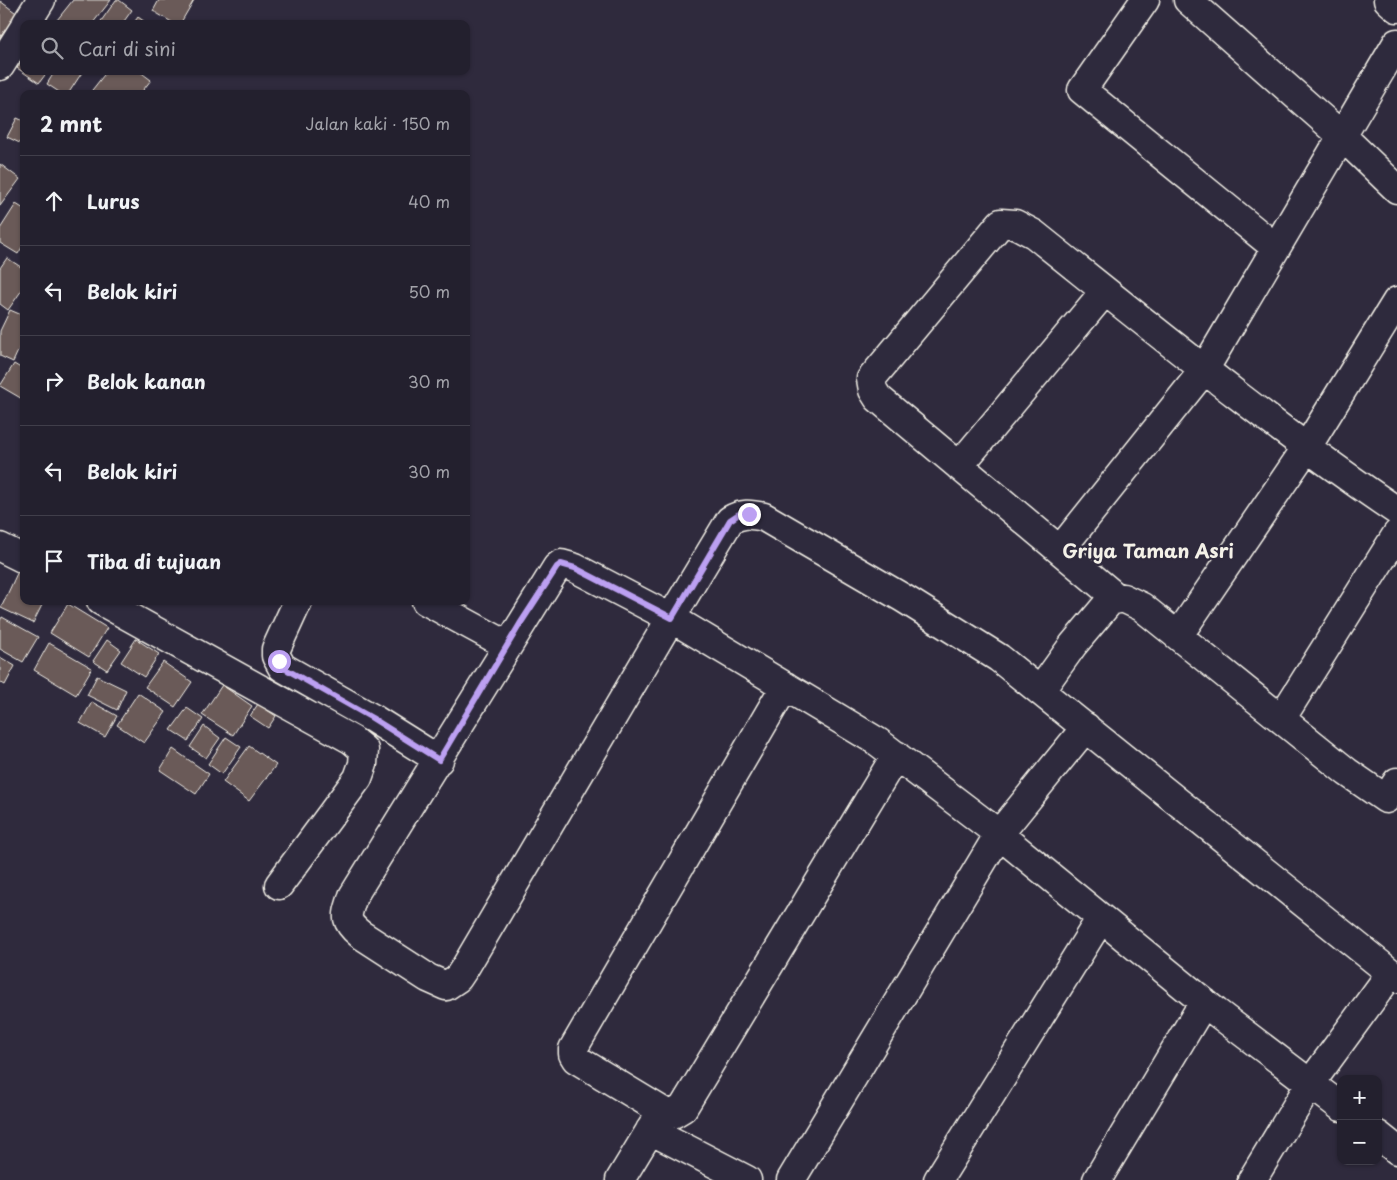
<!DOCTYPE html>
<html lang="id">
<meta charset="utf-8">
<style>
:root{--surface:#23202e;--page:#2b2836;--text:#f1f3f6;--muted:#a3a3aa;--line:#403e4a}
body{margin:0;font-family:"Playpen Sans",sans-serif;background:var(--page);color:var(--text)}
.controls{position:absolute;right:15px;bottom:15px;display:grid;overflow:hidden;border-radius:10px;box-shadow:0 1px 4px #0004}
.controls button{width:45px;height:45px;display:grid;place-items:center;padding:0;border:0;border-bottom:1px solid var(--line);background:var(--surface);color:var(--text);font:25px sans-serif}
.stop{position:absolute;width:15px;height:15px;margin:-11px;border:4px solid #bca0f2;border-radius:50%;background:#fff}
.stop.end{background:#bca0f2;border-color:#fff;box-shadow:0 1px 5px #0008}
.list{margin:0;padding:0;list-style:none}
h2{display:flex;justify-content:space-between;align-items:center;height:65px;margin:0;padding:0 20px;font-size:21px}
h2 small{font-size:16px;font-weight:400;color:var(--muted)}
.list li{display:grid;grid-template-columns:32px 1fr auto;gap:15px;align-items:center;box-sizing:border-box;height:90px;padding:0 20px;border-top:1px solid var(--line)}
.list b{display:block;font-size:19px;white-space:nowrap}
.list em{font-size:16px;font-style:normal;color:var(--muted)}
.icon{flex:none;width:28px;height:28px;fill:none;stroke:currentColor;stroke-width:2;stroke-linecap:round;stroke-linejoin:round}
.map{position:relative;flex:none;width:1397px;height:1180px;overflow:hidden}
.search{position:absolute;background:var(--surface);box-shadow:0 1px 4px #0004;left:20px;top:20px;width:450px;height:55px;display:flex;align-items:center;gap:12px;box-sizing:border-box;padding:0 18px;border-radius:10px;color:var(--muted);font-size:19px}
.panel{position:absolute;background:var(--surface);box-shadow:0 1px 4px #0004;left:20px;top:90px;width:450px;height:515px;border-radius:10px}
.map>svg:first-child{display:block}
.building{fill:#6b5a59;stroke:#f4f1e8}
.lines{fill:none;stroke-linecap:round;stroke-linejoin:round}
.minor-casing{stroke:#f4f1e8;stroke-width:31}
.minor{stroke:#2f2a3d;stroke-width:28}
.route{stroke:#bca0f2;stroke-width:6}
.labels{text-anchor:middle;stroke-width:4.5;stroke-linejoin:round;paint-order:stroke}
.neighbourhood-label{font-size:19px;font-weight:bold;fill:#f4f1e8;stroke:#2f2a3d}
</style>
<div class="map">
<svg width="1397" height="1180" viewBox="0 0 1397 1180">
<rect width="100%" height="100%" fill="#2f2a3d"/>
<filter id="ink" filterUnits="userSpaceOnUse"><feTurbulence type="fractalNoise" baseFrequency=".02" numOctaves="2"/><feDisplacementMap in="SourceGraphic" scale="10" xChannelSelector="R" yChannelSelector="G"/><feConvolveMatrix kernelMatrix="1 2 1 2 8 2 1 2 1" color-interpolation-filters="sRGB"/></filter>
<g filter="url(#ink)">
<path class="building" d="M73,0H111L92,24H61L57,20Z
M116,0H119L132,10L122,24H99Z
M159,0H194L180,24H175L153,11Z
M0,1L23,18L0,50Z
M138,17L148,24H133Z
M24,59V71H48L39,83L17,68Z
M55,71H83L68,94H62L47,84Z
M107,71H139L151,80L140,94H89Z
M17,118L24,121V145L7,137Z
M0,164L20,179L0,206Z
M16,204L24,209V244L18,254L0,243V229Z
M7,258L24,269V287L8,310L0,304V268Z
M10,310L24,316V338L13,362L0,356V331Z
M14,364L24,370V400L0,386Z
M19,569L24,571V601H44L33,623L1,608Z
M68,604L107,628L89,657L50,633Z
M2,617L38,637L23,662L0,649V621Z
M136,639L159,654L144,677L121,662Z
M107,640L121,650L107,670L93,661Z
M49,643L92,668L76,695L34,670Z
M0,657L15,666L5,685L0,682Z
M163,662L192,682L175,707L145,687Z
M97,676L126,690L117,710L87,695Z
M222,685L252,706L233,735L202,715Z
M138,693L166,712L144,743L117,725Z
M92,702L117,716L105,737L80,723Z
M258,704L276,716L268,728L250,716Z
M187,708L203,719L188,741L171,730Z
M204,726L220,738L206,758L190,747Z
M226,737L241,747L222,774L208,764Z
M249,746L276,765L249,801L223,782Z
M173,749L209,774L196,794L160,770Z"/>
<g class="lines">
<defs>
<path id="minor" d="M1145,0L1082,90L1276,248
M1188,0L1342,136L1397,189
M1388,0L1397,8
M26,24L41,0
M0,66L24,28
M959,466L1105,291
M0,547L24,559
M1060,550L1204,370L1397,43
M561,564L575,568L671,618L466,966L458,978L446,986L428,978L360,934C343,920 347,916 353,896L557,567Z
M1118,599L878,398L873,390L871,379L1001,223L1015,224L1034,234C1153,329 1271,426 1397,511
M101,601L352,740L364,750L363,764L358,778L279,885
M298,601L276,649V656L282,667L372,718L439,760
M426,601L507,645
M1178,636L1307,447L1397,301
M785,686L573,1049V1054L576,1059L662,1111L673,1114L683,1108L896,755
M1040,691L1073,645L1110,601L1123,598L1142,607L1347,772L1386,799L1397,782
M1281,719L1397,534
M1341,1107L1216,1012L991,828L878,742L671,618L730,520C742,513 750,514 764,517L903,598L999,658L1397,978
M650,1130L747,1180
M1378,1135L1397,1150
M620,1180L660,1114
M791,1180L999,834L1086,727
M938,1180L1101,918
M1097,1180L1204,1002
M1252,1180L1310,1084L1391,973"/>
</defs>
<use href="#minor" class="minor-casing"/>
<use href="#minor" class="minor"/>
</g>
</g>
<g class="lines" filter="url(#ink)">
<path class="route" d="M279,661L282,667L372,718L439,760L520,624L557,567L561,564L575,568L672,618L730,520L739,514H749"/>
</g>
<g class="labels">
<g class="neighbourhood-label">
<text x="1148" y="558">Griya Taman Asri</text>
</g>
</g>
</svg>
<div class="controls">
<button>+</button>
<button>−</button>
</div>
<div class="stop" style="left:279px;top:661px"></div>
<div class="stop end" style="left:749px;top:514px"></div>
<div class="search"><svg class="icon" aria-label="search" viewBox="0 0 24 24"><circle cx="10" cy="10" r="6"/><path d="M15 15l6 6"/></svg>Cari di sini</div>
<section class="panel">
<h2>2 mnt<small>Jalan kaki · 150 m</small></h2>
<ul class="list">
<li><svg class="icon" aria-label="ahead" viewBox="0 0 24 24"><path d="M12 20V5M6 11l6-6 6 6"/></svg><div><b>Lurus</b></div><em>40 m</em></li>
<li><svg class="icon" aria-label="left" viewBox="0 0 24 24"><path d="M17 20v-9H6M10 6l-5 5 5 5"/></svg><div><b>Belok kiri</b></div><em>50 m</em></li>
<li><svg class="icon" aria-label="right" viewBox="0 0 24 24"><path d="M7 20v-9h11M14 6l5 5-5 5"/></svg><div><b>Belok kanan</b></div><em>30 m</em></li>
<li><svg class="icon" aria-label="left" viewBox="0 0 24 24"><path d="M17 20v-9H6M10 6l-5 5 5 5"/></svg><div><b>Belok kiri</b></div><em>30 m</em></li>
<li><svg class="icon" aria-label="arrive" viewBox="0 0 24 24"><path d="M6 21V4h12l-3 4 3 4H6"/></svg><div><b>Tiba di tujuan</b></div></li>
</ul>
</section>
</div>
